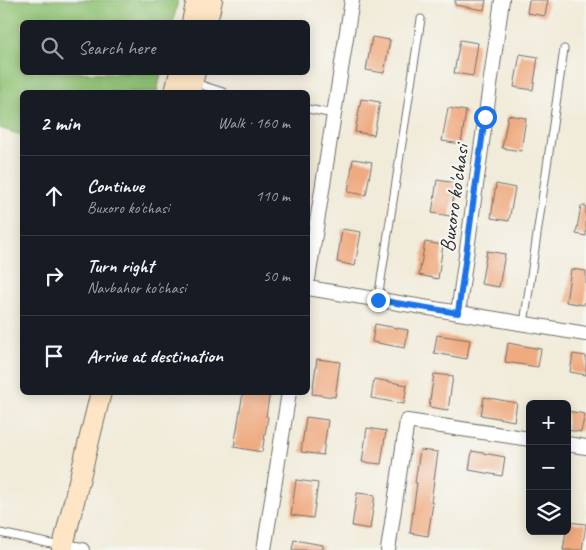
<!DOCTYPE html>
<meta charset="utf-8">
<style>
:root{--surface:#171b24;--page:#20242c;--text:#f1f3f6;--muted:#9ea1a6;--line:#363941}
body{margin:0;font-family:Caveat,sans-serif;background:var(--page);color:var(--text)}
.controls{position:absolute;right:15px;bottom:15px;display:grid;overflow:hidden;border-radius:8px;box-shadow:0 2px 12px #0003}
.controls button{width:45px;height:45px;display:grid;place-items:center;padding:0;border:0;border-bottom:1px solid var(--line);background:var(--surface);color:var(--text);font:25px sans-serif}
.stop{position:absolute;width:15px;height:15px;margin:-11px;border:4px solid #1a73e8;border-radius:50%;background:#fff}
.stop.end{background:#1a73e8;border-color:#fff;box-shadow:0 1px 5px #0008}
.list{margin:0;padding:0;list-style:none}
h2{display:flex;justify-content:space-between;align-items:center;height:65px;margin:0;padding:0 20px;font-size:21px}
h2 small{font-size:16px;font-weight:400;color:var(--muted)}
.list li{display:grid;grid-template-columns:32px 1fr auto;gap:15px;align-items:center;box-sizing:border-box;height:80px;padding:0 20px;border-top:1px solid var(--line)}
.list b{display:block;font-size:19px;white-space:nowrap}
.list p{margin:0;font-size:16px;white-space:nowrap;color:var(--muted)}
.list em{font-size:16px;font-style:normal;color:var(--muted)}
.icon{flex:none;width:28px;height:28px;fill:none;stroke:currentColor;stroke-width:2;stroke-linecap:round;stroke-linejoin:round}
.map{position:relative;flex:none;width:586px;height:550px;overflow:hidden}
.search{position:absolute;background:var(--surface);box-shadow:0 2px 12px #0003;left:20px;top:20px;width:290px;height:55px;display:flex;align-items:center;gap:12px;box-sizing:border-box;padding:0 18px;border-radius:8px;color:var(--muted);font-size:19px}
.panel{position:absolute;background:var(--surface);box-shadow:0 2px 12px #0003;left:20px;top:90px;width:290px;height:305px;border-radius:8px}
.map>svg:first-child{display:block}
.green{fill:#90c273;stroke:#5e764f}
.building{fill:#efaa80}
.lines{fill:none;stroke-linecap:round;stroke-linejoin:round}
.service-casing{stroke:#706e68;stroke-width:9}
.minor-casing{stroke:#706e68;stroke-width:16}
.secondary-casing{stroke:#706e68;stroke-width:22}
.service{stroke:#fff;stroke-width:7}
.minor{stroke:#fff;stroke-width:14}
.secondary{stroke:#fde5c5;stroke-width:20}
.route{stroke:#1a73e8;stroke-width:6}
.labels{text-anchor:middle;stroke-width:4;stroke-linejoin:round;paint-order:stroke}
.street-label{font-size:21px;fill:#2b2b2b;stroke:#f6f6f2}
</style>
<div class="map">
<svg width="586" height="550" viewBox="0 0 586 550">
<rect width="100%" height="100%" fill="#f6f6f2"/>
<filter id="ink" filterUnits="userSpaceOnUse"><feTurbulence type="fractalNoise" baseFrequency=".02" numOctaves="2"/><feDisplacementMap in="SourceGraphic" scale="10" xChannelSelector="R" yChannelSelector="G"/><feConvolveMatrix kernelMatrix="1 2 1 2 8 2 1 2 1" color-interpolation-filters="sRGB"/></filter>
<filter id="wash" filterUnits="userSpaceOnUse"><feTurbulence type="fractalNoise" baseFrequency=".0096" numOctaves="4" result="noise"/><feDisplacementMap in="SourceGraphic" scale="20" xChannelSelector="R" yChannelSelector="G"/><feGaussianBlur stdDeviation="1.12" result="paint"/><feColorMatrix in="noise" values="0 0 0 0 0 0 0 0 0 0 0 0 0 0 0 0 0 1.4 0 .05"/><feComposite in="paint" operator="in"/></filter>
<g filter="url(#wash)">
<rect width="100%" height="100%" fill="#f1ebd9"/>
<path class="green" d="M0,0H178L173,22H22V72L161,73L157,92H22V135L0,128Z"/>
<g id="blocks">
<path class="building" d="M455,0H486L484,10L455,5Z
M529,0H548L545,16L527,13Z
M372,37L390,40L384,73L366,70Z
M460,40L478,43L473,76L454,73Z
M520,54L538,57L533,90L514,87Z
M361,99L380,102L374,135L355,132Z
M448,108L466,111L461,144L442,141Z
M508,115L526,118L521,151L502,148Z
M353,159L372,162L366,195L348,192Z
M437,180L456,183L450,216L432,213Z
M496,184L515,188L509,221L491,218Z
M581,206H586V236L576,234Z
M342,229L361,232L355,266L337,262Z
M425,242L443,245L438,279L419,275Z
M487,251L505,254L499,287L481,284Z
M571,269L586,271V293L584,305L566,302Z
M375,324L408,330L405,348L372,342Z
M437,335L470,340L467,359L434,353Z
M508,343L541,349L538,367L505,362Z
M573,354L586,356V375L570,372Z
M317,359L340,362L335,397L312,394Z
M434,374L453,376L448,410L429,407Z
M374,379L407,385L404,404L371,398Z
M243,392H270L266,416L268,417L262,452L234,447Z
M484,397L517,403L514,421L481,415Z
M567,411L585,414L581,432L567,430Z
M306,417L328,420L323,455L301,452Z
M367,428L386,431L381,464L362,462Z
M420,450L438,452L431,502L433,503L428,536L410,533L417,483H415Z
M472,451L505,457L502,476L469,470Z
M296,480L318,483L313,518L291,515Z
M357,493L375,495L370,529L352,526Z
M567,522L586,524L582,550H563L566,531H567Z
M294,540L323,545V550H292Z"/>
</g>
</g>
<g filter="url(#ink)">
<use href="#blocks" fill-opacity="0" stroke="#706e68" stroke-width="1"/>
<g class="lines">
<defs>
<path id="service" d="M195,83L223,92
M308,109L334,114
M378,299L421,19
M524,324L564,49
M0,533L61,546"/>
<path id="minor" d="M308,279L352,0
M308,288L586,334
M458,313L502,0
M567,444L586,447
M63,547L82,550
M264,550L289,392
M388,550L407,421L530,439"/>
<path id="secondary" d="M192,22L197,0
M207,22L212,0
M175,92L180,72
M190,92L195,72
M62,550L101,392"/>
</defs>
<use href="#service" class="service-casing"/>
<use href="#minor" class="minor-casing"/>
<use href="#secondary" class="secondary-casing"/>
<use href="#service" class="service"/>
<use href="#minor" class="minor"/>
<use href="#secondary" class="secondary"/>
</g>
</g>
<g class="lines" filter="url(#ink)">
<path class="route" d="M378,300L458,313L485,117"/>
</g>
<g class="labels">
<g class="street-label">
<text transform="translate(454 198) rotate(-82)" y="7">Buxoro ko'chasi</text>
</g>
</g>
</svg>
<div class="controls">
<button>+</button>
<button>−</button>
<button><svg class="icon" aria-label="layers" viewBox="0 0 24 24"><path d="M12 4l9 5-9 5-9-5zM3 14l9 5 9-5"/></svg></button>
</div>
<div class="stop" style="left:485px;top:117px"></div>
<div class="stop end" style="left:378px;top:300px"></div>
<div class="search"><svg class="icon" aria-label="search" viewBox="0 0 24 24"><circle cx="10" cy="10" r="6"/><path d="M15 15l6 6"/></svg>Search here</div>
<section class="panel">
<h2>2 min<small>Walk · 160 m</small></h2>
<ul class="list">
<li><svg class="icon" aria-label="ahead" viewBox="0 0 24 24"><path d="M12 20V5M6 11l6-6 6 6"/></svg><div><b>Continue</b><p>Buxoro ko'chasi</p></div><em>110 m</em></li>
<li><svg class="icon" aria-label="right" viewBox="0 0 24 24"><path d="M7 20v-9h11M14 6l5 5-5 5"/></svg><div><b>Turn right</b><p>Navbahor ko'chasi</p></div><em>50 m</em></li>
<li><svg class="icon" aria-label="arrive" viewBox="0 0 24 24"><path d="M6 21V4h12l-3 4 3 4H6"/></svg><div><b>Arrive at destination</b></div></li>
</ul>
</section>
</div>
